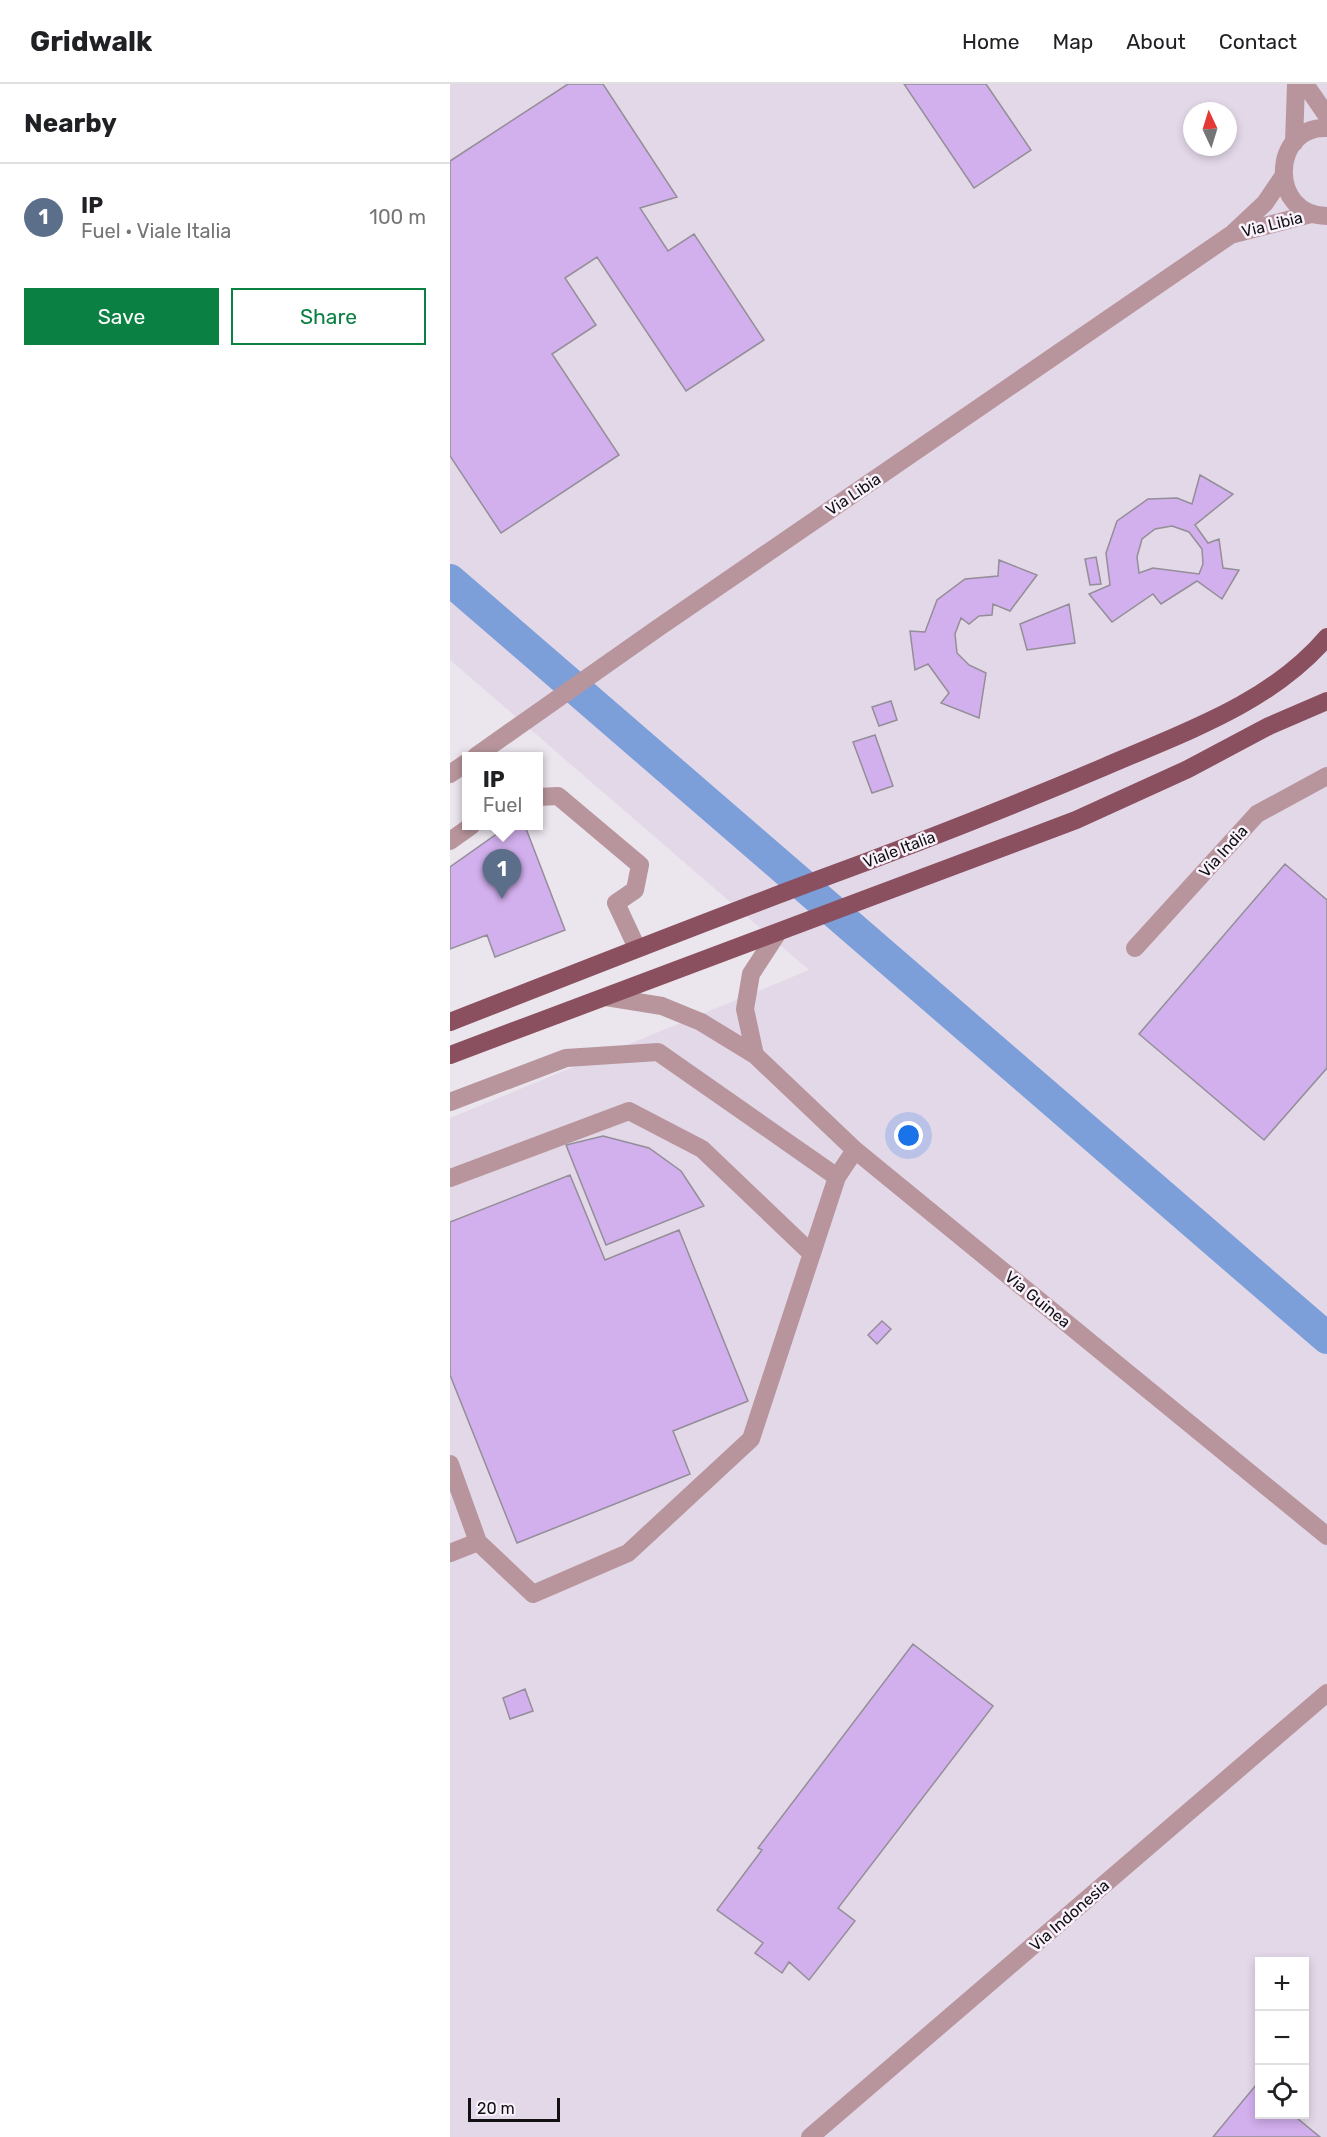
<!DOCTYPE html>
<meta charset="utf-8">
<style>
:root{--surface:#fff;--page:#f2f2f2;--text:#202124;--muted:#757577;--line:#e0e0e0;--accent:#0b8043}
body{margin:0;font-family:Rubik,sans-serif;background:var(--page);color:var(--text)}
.controls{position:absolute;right:18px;bottom:18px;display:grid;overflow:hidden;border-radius:0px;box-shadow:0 3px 9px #0003}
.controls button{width:54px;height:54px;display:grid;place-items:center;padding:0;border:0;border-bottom:2px solid var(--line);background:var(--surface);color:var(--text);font:30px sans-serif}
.compass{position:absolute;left:733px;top:18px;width:54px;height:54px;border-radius:50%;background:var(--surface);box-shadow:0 3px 9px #0003;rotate:356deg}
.scale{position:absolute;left:18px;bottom:15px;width:92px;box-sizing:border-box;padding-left:6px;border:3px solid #121013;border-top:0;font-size:16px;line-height:21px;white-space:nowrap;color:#121013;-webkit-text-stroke:4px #f9f2fc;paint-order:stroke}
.you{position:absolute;left:459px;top:1052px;width:21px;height:21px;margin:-15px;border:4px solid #fff;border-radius:50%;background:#1a73e8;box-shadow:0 0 0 9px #1a73e833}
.badge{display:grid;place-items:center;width:39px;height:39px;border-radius:50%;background:var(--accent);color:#fff;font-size:20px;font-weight:700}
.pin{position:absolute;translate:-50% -50px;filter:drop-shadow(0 2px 3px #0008)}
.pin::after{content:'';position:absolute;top:32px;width:21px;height:18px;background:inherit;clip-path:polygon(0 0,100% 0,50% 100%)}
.popup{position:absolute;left:12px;top:668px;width:81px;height:78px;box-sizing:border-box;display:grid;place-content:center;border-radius:0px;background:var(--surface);filter:drop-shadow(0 2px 4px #0005);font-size:20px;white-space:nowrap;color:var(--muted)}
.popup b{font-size:22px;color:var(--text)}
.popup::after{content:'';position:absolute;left:50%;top:100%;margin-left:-12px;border:12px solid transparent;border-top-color:var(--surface)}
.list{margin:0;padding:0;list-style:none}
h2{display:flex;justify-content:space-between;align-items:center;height:78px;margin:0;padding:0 24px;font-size:26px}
h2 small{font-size:20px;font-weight:400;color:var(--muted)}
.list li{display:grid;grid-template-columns:39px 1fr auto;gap:18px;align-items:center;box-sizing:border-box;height:108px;padding:0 24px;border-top:2px solid var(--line)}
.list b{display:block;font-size:22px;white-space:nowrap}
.list p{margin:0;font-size:20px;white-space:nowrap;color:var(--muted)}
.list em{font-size:20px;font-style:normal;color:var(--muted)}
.actions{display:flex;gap:12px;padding:18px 24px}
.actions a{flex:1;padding:14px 0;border:2px solid var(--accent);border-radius:0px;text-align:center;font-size:21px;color:var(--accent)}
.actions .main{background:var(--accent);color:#fff}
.icon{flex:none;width:33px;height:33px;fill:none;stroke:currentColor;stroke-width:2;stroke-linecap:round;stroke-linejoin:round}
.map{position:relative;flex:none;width:877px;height:2053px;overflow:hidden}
header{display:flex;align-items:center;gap:36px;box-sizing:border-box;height:84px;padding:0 30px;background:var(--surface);border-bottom:2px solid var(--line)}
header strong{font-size:28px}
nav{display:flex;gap:33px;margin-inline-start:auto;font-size:21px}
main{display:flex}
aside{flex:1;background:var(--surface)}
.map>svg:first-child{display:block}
.built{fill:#e3d8e8;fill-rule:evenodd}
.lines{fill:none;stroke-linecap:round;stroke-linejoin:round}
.canal{stroke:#7c9fd9;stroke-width:32}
.building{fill:#d2afed;stroke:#938e97;stroke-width:1.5;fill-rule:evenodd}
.minor{stroke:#b8959c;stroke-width:18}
.major{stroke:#8b505f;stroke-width:18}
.labels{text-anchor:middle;stroke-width:5;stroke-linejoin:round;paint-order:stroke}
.street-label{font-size:16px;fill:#121013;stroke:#f9f2fc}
</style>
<header>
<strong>Gridwalk</strong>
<nav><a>Home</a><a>Map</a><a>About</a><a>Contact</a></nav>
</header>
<main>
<aside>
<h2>Nearby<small></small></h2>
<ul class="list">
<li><span class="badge" style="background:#5c6f8a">1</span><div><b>IP</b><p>Fuel · Viale Italia</p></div><em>100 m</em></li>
</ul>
<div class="actions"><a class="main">Save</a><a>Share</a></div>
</aside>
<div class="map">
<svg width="877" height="2053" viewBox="0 0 877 2053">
<rect width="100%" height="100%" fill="#ebe5ee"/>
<path class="built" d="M0,0H877V2053H0V1034L359,886L0,576ZM742,27H778V63H742ZM810,1878H854V2030H810Z"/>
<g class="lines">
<path class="canal" d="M0,496L877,1254"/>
</g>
<path class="building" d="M118,0H153L227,113L190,124L218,167L244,150L314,256L236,307L147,173L115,194L146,241L102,270L169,371L51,449L0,372V77Z
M454,0H536L581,66L524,104Z
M750,391L783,410L745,441L758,459L769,455L773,484L789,486L772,515L747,497L711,520L703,510L662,538L639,510L660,501L656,469L667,437L698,415L727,414L742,420ZM722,442L739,448L752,465L753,480L749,490L703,484L689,489L687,473L692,455L705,445Z
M646,473L651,500L640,501L635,475Z
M549,476L587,491L560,527L543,520L542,531L529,532L519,540L511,534L505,550L507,569L519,581L536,589L529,634L491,619L499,609L478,580L465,586L460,547L475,548L487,516L515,495L548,492Z
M619,520L625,559L577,566L570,540Z
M441,617L447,636L429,642L422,623Z
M425,651L443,702L422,709L403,658Z
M58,742H75L115,846L45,873L37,851L0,865V783Z
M835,780L877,816V984L814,1056L689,950Z
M153,1052L199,1064L231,1087L254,1122L156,1161L116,1061Z
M120,1091L155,1176L229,1146L298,1317L223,1347L240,1390L67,1459L0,1291V1138Z
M432,1237L441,1245L427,1260L418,1251Z
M463,1560L543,1622L388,1824L405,1837L359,1896L339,1878L332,1889L305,1869L313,1859L267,1826L312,1766L308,1764Z
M75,1605L83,1627L60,1635L53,1614Z
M806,2001L810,2004V2030H842L870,2053H763Z"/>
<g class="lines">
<path class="minor" d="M855,0L877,32
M877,44C821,41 818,132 877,132
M844,59L846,0
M784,150L861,130
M26,672L208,544L782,150L815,119L832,94
M0,690L16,679
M88,713L108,712L190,781L185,806L166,819L187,864
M0,757L21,742
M685,864L807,730L877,692
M156,913L212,922L251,938L305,971L405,1066L877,1452
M305,971L295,925L301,890L327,850
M0,1018L116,974L208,968L387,1093
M0,1094L179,1027L252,1065L362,1170
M0,1380L28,1458
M0,1469L28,1458L83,1510L178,1469L301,1355L387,1093L405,1066
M360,2053L877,1609"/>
<path class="major" d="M0,938C123,890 246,841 370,795C466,760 560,723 654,683C732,649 820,620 877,553
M0,971L626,736L738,685L819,642L877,617"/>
</g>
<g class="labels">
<g class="street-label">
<text transform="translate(822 140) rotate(-14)" y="6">Via Libia</text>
<text transform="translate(403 410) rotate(-34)" y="6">Via Libia</text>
<text transform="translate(449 765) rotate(-21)" y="6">Viale Italia</text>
<text transform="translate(773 767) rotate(-48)" y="6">Via India</text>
<text transform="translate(588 1215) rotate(39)" y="6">Via Guinea</text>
<text transform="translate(619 1831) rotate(-41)" y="6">Via Indonesia</text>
</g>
</g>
</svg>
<div class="controls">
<button>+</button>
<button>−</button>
<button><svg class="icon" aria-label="locate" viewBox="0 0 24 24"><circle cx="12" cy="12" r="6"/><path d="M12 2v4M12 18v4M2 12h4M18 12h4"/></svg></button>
</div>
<svg class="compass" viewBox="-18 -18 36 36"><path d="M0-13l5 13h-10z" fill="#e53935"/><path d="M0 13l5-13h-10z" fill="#757577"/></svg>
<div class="scale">20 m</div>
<div class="you"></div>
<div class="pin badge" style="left:52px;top:815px;background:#5c6f8a">1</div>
<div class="popup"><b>IP</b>Fuel</div>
</div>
</main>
